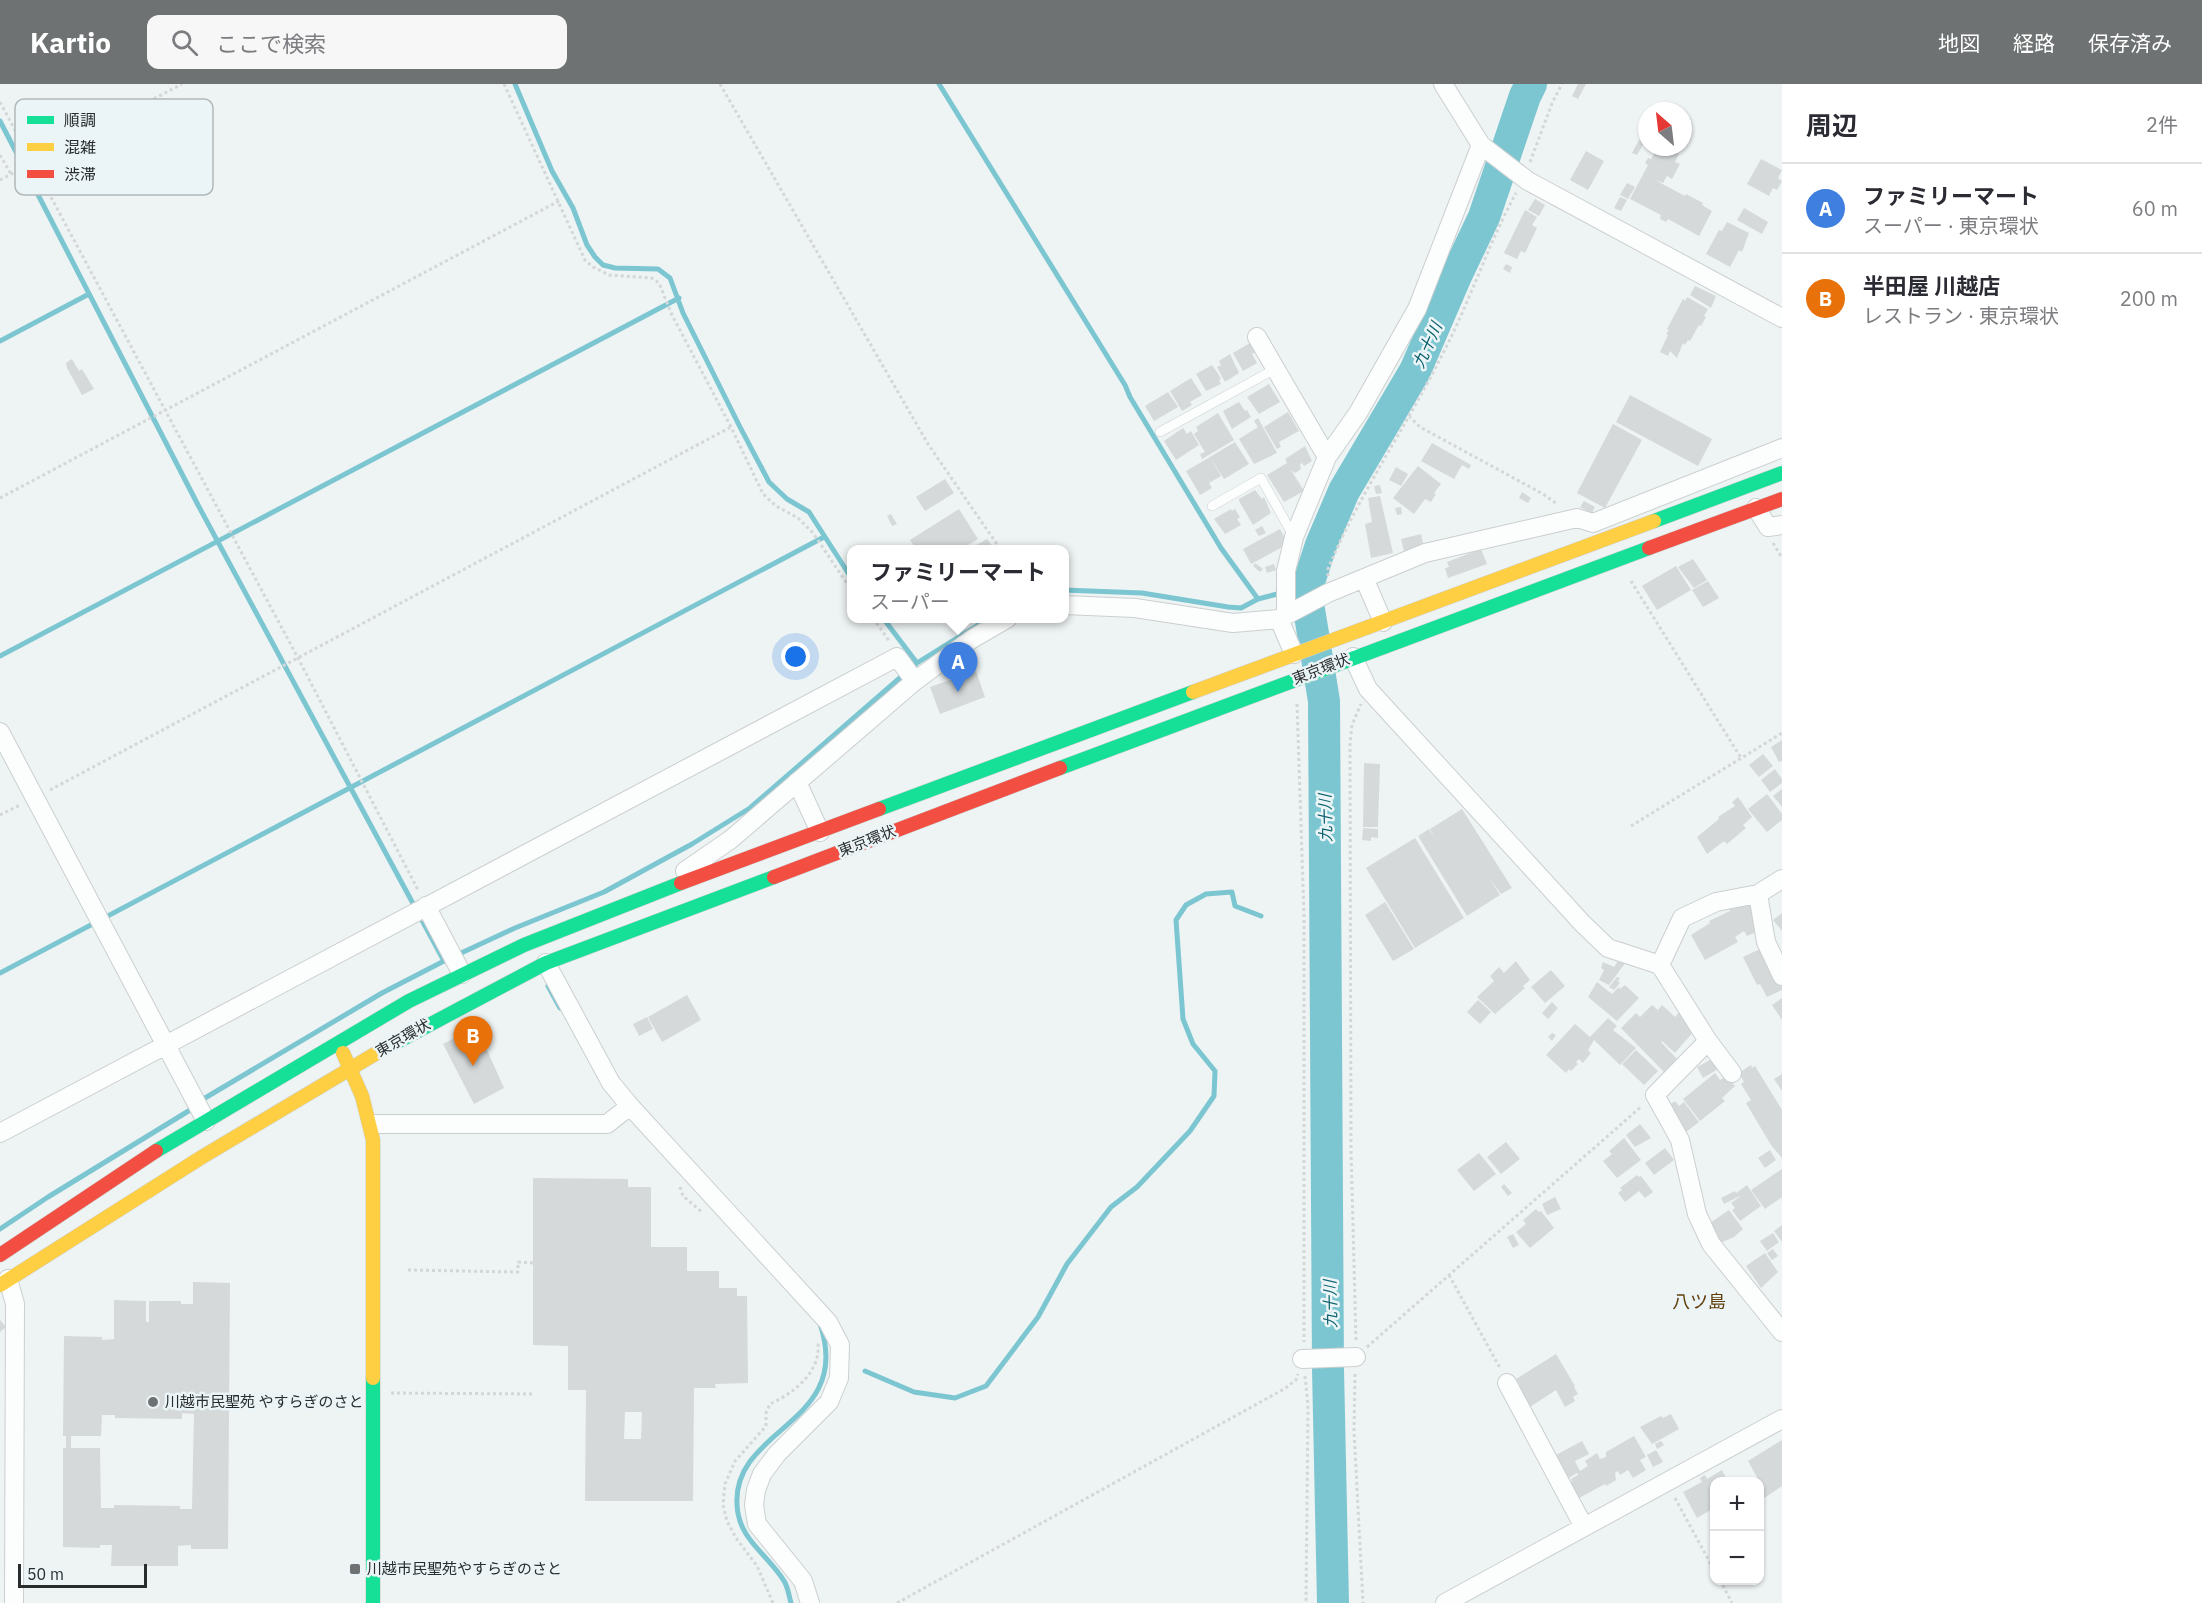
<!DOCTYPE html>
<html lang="ja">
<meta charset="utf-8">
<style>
:root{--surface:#fff;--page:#f7f7f7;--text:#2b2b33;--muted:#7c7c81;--line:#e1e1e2;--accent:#6e7272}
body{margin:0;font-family:"IBM Plex Sans","Noto Sans JP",sans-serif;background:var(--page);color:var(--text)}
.controls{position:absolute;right:18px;bottom:18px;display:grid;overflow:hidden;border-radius:12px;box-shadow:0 2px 4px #0004}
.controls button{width:54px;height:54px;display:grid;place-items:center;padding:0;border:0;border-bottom:2px solid var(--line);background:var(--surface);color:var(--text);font:30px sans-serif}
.compass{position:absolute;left:1638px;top:18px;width:54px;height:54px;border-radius:50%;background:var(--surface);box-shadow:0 2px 4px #0004;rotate:332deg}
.scale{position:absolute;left:18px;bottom:15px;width:129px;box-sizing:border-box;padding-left:6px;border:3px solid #292c2d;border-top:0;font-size:16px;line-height:21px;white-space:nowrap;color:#292c2d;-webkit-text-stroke:4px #ebf4f6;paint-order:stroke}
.you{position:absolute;left:796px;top:573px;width:21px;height:21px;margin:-15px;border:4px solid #fff;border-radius:50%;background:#1a73e8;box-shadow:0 0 0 9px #1a73e833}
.badge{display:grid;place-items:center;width:39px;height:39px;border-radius:50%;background:var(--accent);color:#fff;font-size:20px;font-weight:700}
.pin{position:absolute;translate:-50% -50px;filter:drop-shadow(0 2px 3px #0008)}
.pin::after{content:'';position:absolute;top:32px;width:21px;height:18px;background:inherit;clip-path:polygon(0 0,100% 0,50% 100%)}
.popup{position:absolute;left:847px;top:461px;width:222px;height:78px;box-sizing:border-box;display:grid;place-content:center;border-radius:12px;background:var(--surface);filter:drop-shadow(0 2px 4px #0005);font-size:20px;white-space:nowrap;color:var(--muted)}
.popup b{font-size:22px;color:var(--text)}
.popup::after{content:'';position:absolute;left:50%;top:100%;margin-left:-12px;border:12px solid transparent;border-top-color:var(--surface)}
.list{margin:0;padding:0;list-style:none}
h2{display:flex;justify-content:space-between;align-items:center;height:78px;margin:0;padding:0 24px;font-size:26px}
h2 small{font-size:20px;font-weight:400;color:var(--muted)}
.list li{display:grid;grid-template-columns:39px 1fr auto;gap:18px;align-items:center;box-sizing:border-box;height:90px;padding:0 24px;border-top:2px solid var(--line)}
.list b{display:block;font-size:22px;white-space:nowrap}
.list p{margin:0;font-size:20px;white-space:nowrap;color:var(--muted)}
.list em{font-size:20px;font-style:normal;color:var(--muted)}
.icon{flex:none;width:33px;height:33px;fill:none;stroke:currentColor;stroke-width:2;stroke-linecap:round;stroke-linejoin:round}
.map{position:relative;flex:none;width:1782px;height:1519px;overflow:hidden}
header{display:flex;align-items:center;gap:36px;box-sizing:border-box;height:84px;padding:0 30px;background:var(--accent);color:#fff}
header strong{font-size:28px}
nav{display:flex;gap:33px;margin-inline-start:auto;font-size:21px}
.search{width:420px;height:54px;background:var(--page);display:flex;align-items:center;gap:15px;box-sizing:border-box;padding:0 21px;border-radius:12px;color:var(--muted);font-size:22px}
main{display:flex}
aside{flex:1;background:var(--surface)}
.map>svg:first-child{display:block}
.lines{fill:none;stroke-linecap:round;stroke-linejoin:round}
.stream{stroke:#7cc6d1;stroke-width:5}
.river{stroke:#7cc6d1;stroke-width:32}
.building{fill:#d5d9da;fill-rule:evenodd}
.lane-casing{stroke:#cbcfd0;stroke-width:10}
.street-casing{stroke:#cbcfd0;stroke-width:20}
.fast-casing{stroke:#cbcfd0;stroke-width:15}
.slow-casing{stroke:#cbcfd0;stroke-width:15}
.jam-casing{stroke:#cbcfd0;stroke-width:15}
.path{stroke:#d4d6d7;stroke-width:3;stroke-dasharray:3 3;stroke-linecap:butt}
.lane{stroke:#fcfdfd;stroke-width:9}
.street{stroke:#fcfdfd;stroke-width:18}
.fast{stroke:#16e098;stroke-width:14}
.slow{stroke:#ffcf43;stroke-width:14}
.jam{stroke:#f24e42;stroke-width:14}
.poi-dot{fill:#6e7272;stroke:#ebf4f6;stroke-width:2}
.labels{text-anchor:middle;stroke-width:5;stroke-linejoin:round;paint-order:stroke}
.street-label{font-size:15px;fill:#292c2d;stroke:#ebf4f6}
.poi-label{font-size:15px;fill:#292c2d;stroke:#ebf4f6;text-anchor:start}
.water-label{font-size:16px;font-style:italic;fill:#0b626e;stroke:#ebf4f6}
.quarter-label{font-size:18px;fill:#613e09;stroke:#ebf4f6}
.key{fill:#ebf4f6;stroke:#b1b8ba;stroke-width:1.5}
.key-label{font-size:16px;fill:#292c2d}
</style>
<header>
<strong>Kartio</strong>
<div class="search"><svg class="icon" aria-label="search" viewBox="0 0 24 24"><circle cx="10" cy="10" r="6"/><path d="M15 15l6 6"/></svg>ここで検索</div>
<nav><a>地図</a><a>経路</a><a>保存済み</a></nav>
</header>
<main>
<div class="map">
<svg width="1782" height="1519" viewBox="0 0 1782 1519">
<rect width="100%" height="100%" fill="#eef3f3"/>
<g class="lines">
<path class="stream" d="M515,0L552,87L573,124L587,161L595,173L603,181L615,184L658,185L670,194L683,229L740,343L769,398L787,415L809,428L852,495
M939,0L1125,301L1130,313L1221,464L1258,515L1277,510L1306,507
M0,37L198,421L444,877L515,844L604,808L692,760L750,724L917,579L989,534
M0,257L89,210
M1064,506L1142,509L1228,523L1241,524L1258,515
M883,534L917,579
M0,572L679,214
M0,889L824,453
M548,902L560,924
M0,1145L48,1113L195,1023L205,1014L382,909L444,877
M865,1287L914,1308L955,1314L986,1302L1038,1233L1067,1180L1111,1123L1137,1103L1190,1047L1214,1012L1215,987L1193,960L1183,935L1176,836L1186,821L1206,810L1232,808L1235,822L1261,832
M791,1519C789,1512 788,1503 784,1497C768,1470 738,1456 737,1420C733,1343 854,1340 820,1240"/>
<path class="river" d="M1333,1519L1328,1285L1324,617L1306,507L1321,461L1344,407L1415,287L1456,192L1484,133L1525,12L1531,0"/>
</g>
<path class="building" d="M1578,0H1586L1578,15L1572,12Z
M1639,56L1644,59L1637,71L1632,69Z
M1658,63H1676L1674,67L1679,70L1675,78L1680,80L1672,95L1667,92L1663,99L1655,96L1685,112L1686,110L1703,119L1702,121L1712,127L1699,152L1668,135L1666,138L1660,135L1661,131L1630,115L1648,81L1645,79L1648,74L1651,75Z
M1586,67L1604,77L1588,106L1570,96Z
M1761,75L1782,86L1778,94L1782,97L1777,106L1773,104L1769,112L1747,100Z
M1627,99L1635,103L1628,115L1620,111Z
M1620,113L1627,116L1621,127L1614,124Z
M1535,115L1545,121L1539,132L1528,126Z
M1744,124L1768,138L1762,150L1737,136Z
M1525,126L1537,133L1532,141L1537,144L1525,169L1521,167L1517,175L1504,169Z
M1727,138L1749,149L1742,168L1739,166L1730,183L1706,170L1719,146L1722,147Z
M1506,180L1512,183L1510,189L1503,185Z
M1695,202L1716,212L1711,224L1690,211Z
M1687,213L1708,225L1704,232L1706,233L1701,242L1699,241L1690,257L1688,256L1685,261L1683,259L1677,274L1670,267L1668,272L1660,268L1668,251L1666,250L1669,246L1667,245L1683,215L1685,217Z
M1250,259L1256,268L1252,270L1257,279L1243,287L1233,269Z
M1230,270L1239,289L1225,298L1217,283L1221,281L1219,277Z
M72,275L79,287L82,285L94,305L82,311L67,284L66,279Z
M1212,281L1219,291L1221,295L1219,296L1221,300L1206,307L1196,290Z
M1191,294L1202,311L1190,318L1192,321L1182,327L1170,307Z
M1269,300L1280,318L1259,330L1247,313Z
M1168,308L1178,323L1154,337L1145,322Z
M1630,311L1712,355L1698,382L1616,338Z
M1239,318L1245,327L1247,326L1251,333L1232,345L1223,327Z
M1288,328L1299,347L1279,358L1281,363L1277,365L1264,343Z
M1218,329L1234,356L1202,375L1200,370L1205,368L1194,350L1198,347L1196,343Z
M1258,334L1277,369L1254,380L1239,355L1258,343L1254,337Z
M1613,340L1642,356L1605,424L1577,409Z
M1183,344L1187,350L1191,347L1199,361L1176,376L1164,357Z
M1235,358L1249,380L1224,395L1210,373Z
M1432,359L1471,381L1469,385L1462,381L1454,395L1421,377Z
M1305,362L1312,377L1304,382L1302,379L1300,380L1301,385L1295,389L1291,386L1304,407L1284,418L1267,391L1287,379L1285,375Z
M1210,373L1221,392L1209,399L1212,404L1200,411L1186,387Z
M1418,382L1441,400L1434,409L1436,410L1431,418L1425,415L1414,430L1393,414Z
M1396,383L1408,390L1401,402L1389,396Z
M945,395L954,409L925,427L916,413Z
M1380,401L1382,409L1376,410L1374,402Z
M1255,406L1262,415L1264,413L1271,429L1253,441L1239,417V415Z
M1522,408L1531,414L1528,419L1519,414Z
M1380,412L1393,469L1371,474L1365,440L1372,438L1368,414Z
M1584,417L1595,423L1592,429L1580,423Z
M1401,423L1402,430L1397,431L1395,424Z
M959,425L978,455L961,465H916L910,456Z
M1231,425L1232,427L1235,425L1240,433L1237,435L1241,441L1225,450L1214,435Z
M891,430L897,440L892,442L887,432Z
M1262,442L1266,449L1259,452L1255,446Z
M1280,445L1288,460L1251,480L1243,465Z
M1421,450L1424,463L1404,467L1401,455Z
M987,455L995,465H974L973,463Z
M1481,465L1487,480L1448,494L1445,484L1449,483L1447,478Z
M1693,475L1707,496L1694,504L1678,483Z
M1255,479L1263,485L1260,488L1253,482Z
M1274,480L1276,486L1267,489L1265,483Z
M1676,482L1691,506L1657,526L1642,502Z
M1708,497L1719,514L1703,523L1692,506Z
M976,587L985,613L940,630L930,603Z
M1782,656V677L1779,678L1771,663Z
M1763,670L1773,682L1759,693L1749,681Z
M1364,679L1380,680L1378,743H1363Z
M1775,685L1782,695V699L1770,708L1761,696Z
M1782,705V723L1773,712Z
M1767,710L1782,730V736L1767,748L1748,725Z
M1738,713L1752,733L1743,741L1746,744L1727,760L1724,757L1707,770L1697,753L1719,735L1718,733L1735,722L1732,718Z
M1462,725L1512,804L1501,810L1490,795L1500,811L1467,832L1418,752L1429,745L1435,754L1430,745Z
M1363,744L1378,745V754L1371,753V757L1362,756Z
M1415,754L1464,834L1415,864L1366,784Z
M1385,818L1414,865L1393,877L1365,831Z
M1749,820L1761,846L1747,852L1744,847L1735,853L1738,858L1705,876L1691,851L1710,839L1709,837L1730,827L1729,825Z
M1782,829V847L1773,836Z
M1764,863L1782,898V906L1767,913L1760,900L1757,901L1743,873Z
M1620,874L1626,878L1609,901L1599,896L1604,886L1601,884L1603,878L1614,883Z
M1516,877L1530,896L1523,902L1525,904L1495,930L1477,913L1494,897L1490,892L1499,883L1504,889Z
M1551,886L1565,902L1545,919L1531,903Z
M1617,893L1620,894L1618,897L1620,899L1614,906L1609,903Z
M1597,898L1612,910L1619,903L1620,905L1625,901L1639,914L1617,937L1588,913Z
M687,911L701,936L662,958L648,933Z
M1782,914V936L1772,921Z
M1478,916L1491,928L1480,940L1467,928Z
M1552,918L1558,924L1548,935L1542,929Z
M1652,921L1658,926L1662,921L1675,933L1679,928L1694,947L1675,969L1662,957L1661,958L1677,975L1684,968L1686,969L1666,990L1621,944L1636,929L1640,933Z
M647,933L653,945L639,952L633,940Z
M1608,934L1617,942L1613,946L1636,964L1620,981L1594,956L1588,966L1591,969L1583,979L1579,975L1576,978L1578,980L1571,987L1569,985L1566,989L1546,971L1575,940L1590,953Z
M472,945L485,967L487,966L504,1004L474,1020L443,960Z
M1552,949L1556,951L1552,957L1548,953Z
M1636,966L1658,987L1644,1001L1622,980Z
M1712,975L1735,1002L1722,1014L1725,1017L1700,1037L1683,1015L1715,989L1720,996L1723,994L1718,985L1703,994L1697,983Z
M1751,981L1752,984L1755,982L1782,1026V1074L1771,1061L1746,1019L1751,1016L1741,1000L1744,998L1739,989Z
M1782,990V1007L1774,995Z
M1675,1017L1679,1022L1684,1018L1699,1038L1686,1048L1668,1022Z
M1640,1040L1651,1054L1635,1063L1626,1051Z
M1624,1054L1641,1076L1617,1094L1603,1077L1612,1070L1609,1067Z
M1506,1058L1520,1075L1501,1090L1487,1073Z
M1665,1064L1674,1076L1654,1091L1645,1079Z
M1770,1066L1776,1076L1765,1084L1758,1074Z
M1479,1069L1496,1090L1474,1107L1457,1086Z
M1782,1085V1113L1765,1125L1751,1106Z
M1637,1091L1639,1093L1641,1092L1653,1108L1645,1114L1639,1107L1625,1118L1618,1109L1622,1106L1620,1104Z
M533,1094L628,1095V1103H651V1163H687V1187H719V1204H737V1212H747L748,1299L715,1300L716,1304H694L693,1417H585L586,1306H568V1262L533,1261ZM625,1328H642L641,1355H624Z
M1504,1100L1512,1109L1508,1112L1501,1103Z
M1747,1101L1761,1122L1740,1137L1732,1126L1735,1124L1731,1119L1742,1111L1724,1120L1721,1114L1735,1107L1736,1109Z
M1555,1113L1561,1125L1547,1131L1542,1120Z
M1536,1125L1539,1128L1541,1127L1554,1144L1530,1164L1516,1148L1526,1140L1523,1136Z
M1729,1126L1743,1145L1734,1153L1720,1159L1714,1151L1717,1149L1710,1139Z
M1782,1141V1158L1774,1147Z
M1773,1149L1779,1158L1767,1167L1760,1157Z
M1513,1150L1519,1161L1513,1164L1507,1153Z
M1773,1165L1778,1172L1772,1176L1767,1169Z
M1765,1169L1778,1188L1761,1204L1746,1182Z
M193,1198L230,1199L228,1465H191V1461L178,1462V1482H111L112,1461H100V1464L63,1463V1364H66V1352H63L64,1252L102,1253V1256L114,1255V1216L146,1217V1238H149V1217H181V1220H193ZM182,1329L194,1330L192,1425H180V1422L114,1421V1424H101L100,1364H71V1352H101L102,1331H115V1334L182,1335Z
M0,1236L6,1243L0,1248Z
M1556,1270L1575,1302L1574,1303L1578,1310L1573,1313L1575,1317L1565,1323L1556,1306L1530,1323L1517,1303L1520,1301L1516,1295Z
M1671,1330L1679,1345L1652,1360L1640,1343L1661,1332L1663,1334Z
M1634,1352L1646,1373L1640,1376L1646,1386L1633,1394L1628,1386L1620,1391L1618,1387L1615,1389L1616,1396L1606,1402L1605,1400L1579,1414L1570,1398L1572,1397L1571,1395L1578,1391L1577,1389L1567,1395L1554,1372L1582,1357L1589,1370L1575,1377L1580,1387L1588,1382L1585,1377L1597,1369L1600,1375L1606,1373V1368Z
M1782,1356V1402L1760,1417V1408L1764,1406L1748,1377Z
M1661,1357L1664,1361L1657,1365L1655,1360Z
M1656,1366L1663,1378L1653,1383L1647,1371Z
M1722,1386L1728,1398H1714V1424L1697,1434L1683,1408L1702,1398L1700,1394L1705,1391L1707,1395Z"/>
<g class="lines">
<defs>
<path id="lane" d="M1160,348L1275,285
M1212,422L1261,394L1294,453"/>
<path id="street" d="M1443,0L1481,61L1528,97L1782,234
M1257,253L1327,373
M1756,424L1768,443L1782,441
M1364,494L1383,538
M1064,521L1135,524L1233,539L1279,535L1328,509L1425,469L1577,434L1593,439L1782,364
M1286,530V487L1294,453L1327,373L1358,329L1417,225L1481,61
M1279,535L1294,570
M1353,573L1368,605L1583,840L1608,864L1660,881L1708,957L1732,989
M0,648L206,1037
M797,698L820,748
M685,787L730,756L915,597
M1758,810L1766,858L1782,892
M426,822L462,890
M546,879L611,999L630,1022L828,1238L840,1261L839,1294L829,1318L777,1370L762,1390L756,1406L754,1421L757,1440L803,1497L810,1519
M1660,881L1682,834L1716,818L1758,810L1782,795
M1708,957L1655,1011L1680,1056L1697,1130L1711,1160L1782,1248
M372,1040H607L630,1022
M0,1049L897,573L915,597L972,555L1008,534
M8,1195L15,1220L14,1519
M1302,1275L1356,1273
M1507,1299L1584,1443
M1445,1519L1782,1335"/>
<path id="fast" d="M1654,437L1782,389
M1060,684L1649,464
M879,725L1193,608
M380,967L546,879L774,793
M156,1067L409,917L524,861L681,799
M373,1294V1519"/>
<path id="slow" d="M1193,608L1654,437
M343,969L362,1012L373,1056V1294
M0,1201L202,1073L380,967"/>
<path id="jam" d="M1649,464L1782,415
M774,793L1060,684
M681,799L879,725
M0,1171L156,1067"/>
</defs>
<use href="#lane" class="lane-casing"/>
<use href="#street" class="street-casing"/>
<use href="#fast" class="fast-casing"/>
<use href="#slow" class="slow-casing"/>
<use href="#jam" class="jam-casing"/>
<path class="path" d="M504,0L585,176L593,183L609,191L652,194L659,199L672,231L731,343L763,410L776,422L798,434L813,449L852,507
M720,0L928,360L1001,466
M0,18L298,574L418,806
M0,71L11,90
M1530,78L1553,17L1562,0
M0,96L182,0
M1409,332L1420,343L1543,410L1557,420
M0,414L559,117
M1773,459L1782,474
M1328,492V485C1358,412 1404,346 1440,275C1469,221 1487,162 1516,109
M1631,497L1741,674
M873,534L890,558
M1297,620L1304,832V1258
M50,706L731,343
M0,731L20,721
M1631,742L1782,649
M680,1103L683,1112L703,1129
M408,1186L518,1188V1178L533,1179
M1449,1191L1500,1284
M1356,1256L1351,1066L1350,660L1352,641L1361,620
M1367,1263L1642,1022
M1355,1290L1354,1347L1363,1519
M1305,1292L1308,1321L1306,1519
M391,1309L534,1310
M1675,1414L1714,1486
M1720,1496L1732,1519
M773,1519L757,1482L736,1454L727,1437L723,1421L725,1400L735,1377L766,1342V1329L770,1320C794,1309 821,1288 818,1259
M897,1519L1284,1305L1296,1296L1298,1290"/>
<use href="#lane" class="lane"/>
<use href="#street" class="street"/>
<use href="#fast" class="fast"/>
<use href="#slow" class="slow"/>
<use href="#jam" class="jam"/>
</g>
<g class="poi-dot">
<circle cx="153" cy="1318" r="6"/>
<rect x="349" y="1479" width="12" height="12" rx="3"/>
</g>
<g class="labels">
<g class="street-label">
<text transform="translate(1321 585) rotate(-21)" y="5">東京環状</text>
<text transform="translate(867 757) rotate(-21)" y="5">東京環状</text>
<text transform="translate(403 954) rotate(-30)" y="5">東京環状</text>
</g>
<g class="poi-label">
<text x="165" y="1323">川越市民聖苑 やすらぎのさと</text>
<text x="367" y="1490">川越市民聖苑やすらぎのさと</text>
</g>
<g class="water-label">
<text transform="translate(1427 261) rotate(-66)" y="6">九十川</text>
<text transform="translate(1325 734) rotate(-91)" y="6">九十川</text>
<text transform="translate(1330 1220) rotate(-91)" y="6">九十川</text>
</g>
<g class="quarter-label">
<text x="1699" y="1224">八ツ島</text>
</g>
</g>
<rect x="15" y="15" width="198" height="96" rx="9" class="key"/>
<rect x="27" y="32" width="27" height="8" fill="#16e098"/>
<rect x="27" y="59" width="27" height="8" fill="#ffcf43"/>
<rect x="27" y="86" width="27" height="8" fill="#f24e42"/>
<g class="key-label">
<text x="64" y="42">順調</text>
<text x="64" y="69">混雑</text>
<text x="64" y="96">渋滞</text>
</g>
</svg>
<div class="controls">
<button>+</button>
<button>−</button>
</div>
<svg class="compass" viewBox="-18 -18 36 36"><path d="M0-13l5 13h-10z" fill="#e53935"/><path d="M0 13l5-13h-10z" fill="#7c7c81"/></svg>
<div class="scale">50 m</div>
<div class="you"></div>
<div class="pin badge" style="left:958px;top:608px;background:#3f7fe0">A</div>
<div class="popup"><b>ファミリーマート</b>スーパー</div>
<div class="pin badge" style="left:473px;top:982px;background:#e8710a">B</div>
</div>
<aside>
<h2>周辺<small>2件</small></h2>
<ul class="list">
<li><span class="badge" style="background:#3f7fe0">A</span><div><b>ファミリーマート</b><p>スーパー · 東京環状</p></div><em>60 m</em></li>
<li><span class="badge" style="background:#e8710a">B</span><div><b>半田屋 川越店</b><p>レストラン · 東京環状</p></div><em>200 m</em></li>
</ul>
</aside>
</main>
